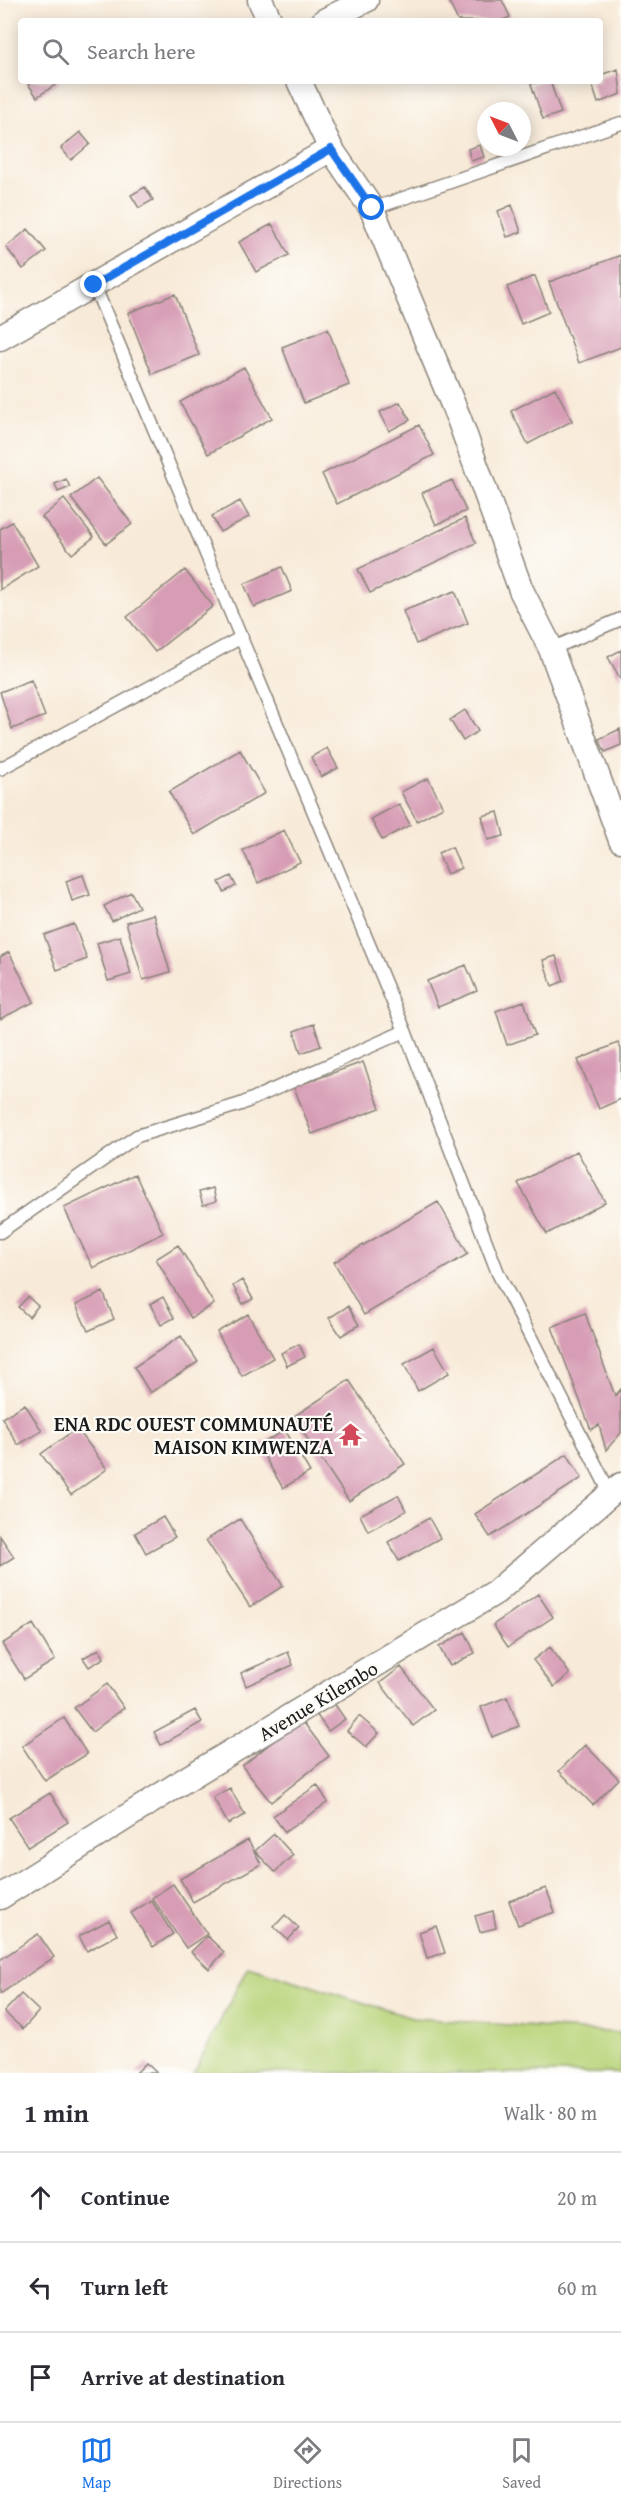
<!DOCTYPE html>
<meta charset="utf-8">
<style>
:root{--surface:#fff;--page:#f7f7f7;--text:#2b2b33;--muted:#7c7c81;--line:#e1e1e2;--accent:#1a73e8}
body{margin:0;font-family:"Gentium Book Plus",serif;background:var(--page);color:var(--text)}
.compass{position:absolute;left:477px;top:102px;width:54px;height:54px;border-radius:50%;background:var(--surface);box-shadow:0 3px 15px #0003;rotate:312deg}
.stop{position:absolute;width:18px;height:18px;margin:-14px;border:4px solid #1a73e8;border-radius:50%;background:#fff}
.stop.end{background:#1a73e8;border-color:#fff;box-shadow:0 2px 6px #0008}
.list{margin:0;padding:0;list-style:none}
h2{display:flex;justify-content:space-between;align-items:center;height:78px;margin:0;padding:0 24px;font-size:26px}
h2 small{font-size:20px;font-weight:400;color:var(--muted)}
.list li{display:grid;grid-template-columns:39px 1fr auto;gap:18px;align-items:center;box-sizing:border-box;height:90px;padding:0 24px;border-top:2px solid var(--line)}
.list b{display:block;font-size:22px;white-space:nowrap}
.list em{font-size:20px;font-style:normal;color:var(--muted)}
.icon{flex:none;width:33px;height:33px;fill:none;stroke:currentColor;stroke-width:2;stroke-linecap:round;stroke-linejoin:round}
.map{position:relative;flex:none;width:621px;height:2073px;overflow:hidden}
.search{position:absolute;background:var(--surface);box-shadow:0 3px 15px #0003;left:18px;right:18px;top:18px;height:66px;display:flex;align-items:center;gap:15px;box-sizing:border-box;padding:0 21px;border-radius:6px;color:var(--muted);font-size:22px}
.sheet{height:348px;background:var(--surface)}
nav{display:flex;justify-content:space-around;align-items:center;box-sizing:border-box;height:84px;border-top:2px solid var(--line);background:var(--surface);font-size:16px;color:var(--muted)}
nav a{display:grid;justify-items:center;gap:3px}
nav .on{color:var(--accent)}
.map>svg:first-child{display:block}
.green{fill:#b9d47a;stroke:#6a784b;stroke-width:1.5}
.building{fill:#d79db5}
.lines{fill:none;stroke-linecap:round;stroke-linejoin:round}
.service-casing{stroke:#8a837a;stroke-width:15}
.minor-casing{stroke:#8a837a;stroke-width:27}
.service{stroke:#fff;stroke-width:12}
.minor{stroke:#fff;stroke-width:24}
.route{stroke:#1a73e8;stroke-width:8}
.labels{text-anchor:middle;stroke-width:4.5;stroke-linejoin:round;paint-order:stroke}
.poi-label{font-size:20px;font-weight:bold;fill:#1c1c1c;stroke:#fdfcf7;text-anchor:end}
.street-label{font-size:20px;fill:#1c1c1c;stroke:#fdfcf7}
</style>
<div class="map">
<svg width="621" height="2073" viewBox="0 0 621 2073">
<rect width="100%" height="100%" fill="#fdfcf7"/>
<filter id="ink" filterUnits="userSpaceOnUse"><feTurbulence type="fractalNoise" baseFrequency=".0167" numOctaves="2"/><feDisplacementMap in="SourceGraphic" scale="12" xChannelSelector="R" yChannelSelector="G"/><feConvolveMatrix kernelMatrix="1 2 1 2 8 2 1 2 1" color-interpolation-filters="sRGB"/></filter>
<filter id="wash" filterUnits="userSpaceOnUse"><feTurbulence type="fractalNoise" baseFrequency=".008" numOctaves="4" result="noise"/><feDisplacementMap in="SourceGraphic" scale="24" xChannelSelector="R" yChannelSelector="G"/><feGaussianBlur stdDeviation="1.35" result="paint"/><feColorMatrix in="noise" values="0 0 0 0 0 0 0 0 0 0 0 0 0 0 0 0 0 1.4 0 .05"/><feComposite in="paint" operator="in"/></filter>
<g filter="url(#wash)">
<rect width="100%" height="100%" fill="#f8ead8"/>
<path class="green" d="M248,1966L412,2018L621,2033V2073H194Z"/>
<g id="blocks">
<path class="building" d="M448,0H502L510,17L501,21H458Z
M618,69L621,94L598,103L591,81H600V75Z
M26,81H61L37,97Z
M540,81H550L561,113L543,119L531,84Z
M80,132L90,144L71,160L61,148Z
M480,145L484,157L471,161L468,149Z
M145,187L153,200L139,208L131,195Z
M512,205L521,232L507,237L498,211Z
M272,224L289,255L256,272L239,242Z
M28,229L46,251L23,269L6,247Z
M621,255V347L579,363L549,282Z
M535,276L549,312L521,324L507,287Z
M175,294L199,355L152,374L128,313Z
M328,329L349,385L304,403L282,347Z
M244,367L272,418L208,454L180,402Z
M555,388L572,421L528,444L511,411Z
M400,402L410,420L389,431L380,412Z
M419,425L434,455L337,504L322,474Z
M97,478L132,524L106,544L71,498Z
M66,479L70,487L58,492L55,484Z
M452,480L466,511L436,525L422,493Z
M64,499L94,537L72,554L42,517Z
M240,501L249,517L220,532L212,516Z
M465,518L476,543L370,593L358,569Z
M12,522L38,566L0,590V529Z
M282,567L292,591L254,607L244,584Z
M185,570L213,606L155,652L127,617Z
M455,591L468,623L416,644L403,611Z
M621,650V680L608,657Z
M31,680L45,716L12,729L0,692Z
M465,710L478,731L463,741L450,720Z
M620,729L621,745L605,752L599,739Z
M327,748L338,768L321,777L311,757Z
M240,750L265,793L194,835L169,792Z
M428,778L443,807L417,821L401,792Z
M399,804L410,825L382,840L371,819Z
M498,812L504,836L488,840L482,816Z
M284,830L300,862L258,883L243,850Z
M452,847L461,868L447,874L438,853Z
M83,875L90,895L72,901L66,881Z
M231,876L236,886L224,892L219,882Z
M131,892L139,907L112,921L104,906Z
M153,914L170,972L143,980L126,922Z
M74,924L87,959L57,970L44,935Z
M120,936L131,974L108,981L97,943Z
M9,952L34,1002L0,1019V957Z
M556,956L564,981L552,986L543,960Z
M466,965L477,991L438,1007L427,981Z
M524,1001L535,1035L507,1045L496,1011Z
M314,1024L321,1046L301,1053L294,1031Z
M618,1043L621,1049V1099L599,1109L578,1060Z
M363,1062L380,1108L312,1134L294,1087Z
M577,1151L605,1202L547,1234L518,1183Z
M135,1174L163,1233L93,1268L64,1208Z
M213,1188L216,1201L203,1205L199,1192Z
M438,1202L468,1254L364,1315L334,1262Z
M178,1245L214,1304L191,1318L156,1259Z
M242,1280L253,1299L243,1304L233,1286Z
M103,1292L114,1319L88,1331L76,1305Z
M28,1297L38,1306L29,1317L18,1307Z
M163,1297L174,1318L161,1325L150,1304Z
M348,1306L359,1325L341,1336L329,1318Z
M585,1313L615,1396L621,1389V1433L606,1450L599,1425L591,1430L552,1327Z
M248,1314L273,1358L242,1376L217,1332Z
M181,1336L198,1362L150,1393L134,1367Z
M299,1344L305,1357L287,1366L281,1353Z
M434,1347L449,1373L418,1391L404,1364Z
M349,1380L405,1464L349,1501L293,1417Z
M25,1404L42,1431L18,1445L2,1418Z
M77,1428L107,1469L71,1495L41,1454Z
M285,1430L310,1472L283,1488L258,1446Z
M567,1454L582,1478L490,1537L475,1514Z
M398,1495L406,1511L368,1531L360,1515Z
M163,1517L175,1537L146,1553L135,1533Z
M429,1518L440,1538L399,1561L388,1542Z
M240,1519L283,1586L250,1607L206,1540Z
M0,1536L14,1557L0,1566Z
M538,1594L553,1617L508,1647L493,1625Z
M33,1624L55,1660L24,1679L2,1644Z
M465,1632L475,1653L450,1666L439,1647Z
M550,1647L570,1674L554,1687L533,1660Z
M99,1649L104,1658L89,1667L83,1658Z
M288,1652L293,1665L246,1686L241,1673Z
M401,1667L434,1710L413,1726L380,1683Z
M107,1684L124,1708L92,1732L74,1708Z
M507,1697L519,1726L492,1737L481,1707Z
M333,1702L345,1719L328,1731L316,1714Z
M195,1710L202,1722L161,1745L154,1732Z
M359,1716L379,1733L366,1747L347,1731Z
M64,1718L87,1754L45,1781L22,1746Z
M301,1719L329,1756L271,1802L242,1766Z
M585,1745L619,1779L593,1805L559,1771Z
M317,1785L328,1802L285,1832L273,1816Z
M230,1788L245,1815L228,1824L213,1797Z
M50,1793L68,1822L28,1847L9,1818Z
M274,1834L293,1855L275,1872L255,1851Z
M248,1840L261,1864L193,1902L180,1879Z
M173,1884L207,1934L186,1948L152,1898Z
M546,1888L555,1912L518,1925L509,1901Z
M151,1900L173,1934L153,1947L131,1913Z
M493,1911L496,1928L480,1932L475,1916Z
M285,1915L299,1928L288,1940L274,1927Z
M109,1920L117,1935L87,1951L79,1936Z
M436,1926L445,1953L427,1958L419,1932Z
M38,1934L54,1957L0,1994V1960Z
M207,1936L224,1952L209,1969L191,1952Z
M21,1994L39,2011L23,2029L4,2012Z
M146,2063L157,2073H136Z"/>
</g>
</g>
<g filter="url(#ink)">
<use href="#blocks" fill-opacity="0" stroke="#8a837a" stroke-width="1.5"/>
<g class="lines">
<defs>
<path id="service" d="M372,209L621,123
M94,285L405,1031L498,1273L611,1495
M551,649L621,619
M0,769L242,637
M0,1232L137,1136L241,1104L405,1031"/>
<path id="minor" d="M260,0L270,21
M324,21L366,0
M299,81L331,149L372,209L459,419L521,590L551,649L621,840
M0,338L331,149
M0,1897L188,1778L496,1592L621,1485"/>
</defs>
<use href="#service" class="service-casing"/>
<use href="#minor" class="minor-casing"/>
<use href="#service" class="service"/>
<use href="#minor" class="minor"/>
</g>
</g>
<g class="lines" filter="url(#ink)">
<path class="route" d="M94,285L331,149L372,208"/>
</g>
<defs>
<symbol id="temple-bare" viewBox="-9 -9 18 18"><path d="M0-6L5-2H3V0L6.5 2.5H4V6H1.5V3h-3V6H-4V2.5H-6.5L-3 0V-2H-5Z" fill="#d1495b" stroke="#fdfcf7" stroke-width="2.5" paint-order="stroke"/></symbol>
</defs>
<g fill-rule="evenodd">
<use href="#temple-bare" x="334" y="1418" width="33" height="33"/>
</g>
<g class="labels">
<g class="poi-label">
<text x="333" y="1431">ENA RDC OUEST COMMUNAUTÉ<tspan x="333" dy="23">MAISON KIMWENZA</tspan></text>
</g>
<g class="street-label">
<text transform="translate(318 1701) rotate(-31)" y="7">Avenue Kilembo</text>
</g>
</g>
</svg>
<svg class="compass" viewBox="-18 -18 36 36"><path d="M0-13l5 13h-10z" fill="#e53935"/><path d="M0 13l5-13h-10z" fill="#7c7c81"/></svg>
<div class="stop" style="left:372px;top:208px"></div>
<div class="stop end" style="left:94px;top:285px"></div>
<div class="search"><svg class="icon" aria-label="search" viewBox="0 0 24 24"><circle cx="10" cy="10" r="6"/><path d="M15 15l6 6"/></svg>Search here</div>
</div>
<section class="sheet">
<h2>1 min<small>Walk · 80 m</small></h2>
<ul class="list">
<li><svg class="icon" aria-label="ahead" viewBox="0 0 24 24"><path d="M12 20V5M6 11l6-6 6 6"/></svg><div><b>Continue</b></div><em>20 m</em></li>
<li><svg class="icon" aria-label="left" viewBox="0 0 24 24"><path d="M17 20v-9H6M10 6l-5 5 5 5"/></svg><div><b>Turn left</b></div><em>60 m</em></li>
<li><svg class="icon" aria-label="arrive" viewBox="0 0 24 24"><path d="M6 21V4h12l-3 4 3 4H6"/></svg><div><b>Arrive at destination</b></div></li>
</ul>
</section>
<nav>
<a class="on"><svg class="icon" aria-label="map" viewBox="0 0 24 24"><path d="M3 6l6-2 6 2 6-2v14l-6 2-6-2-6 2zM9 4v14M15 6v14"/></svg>Map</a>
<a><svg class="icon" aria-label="directions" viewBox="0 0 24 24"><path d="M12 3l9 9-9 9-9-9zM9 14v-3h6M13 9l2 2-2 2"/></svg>Directions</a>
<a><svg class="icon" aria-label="saved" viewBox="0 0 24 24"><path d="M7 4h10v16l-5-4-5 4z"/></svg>Saved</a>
</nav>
